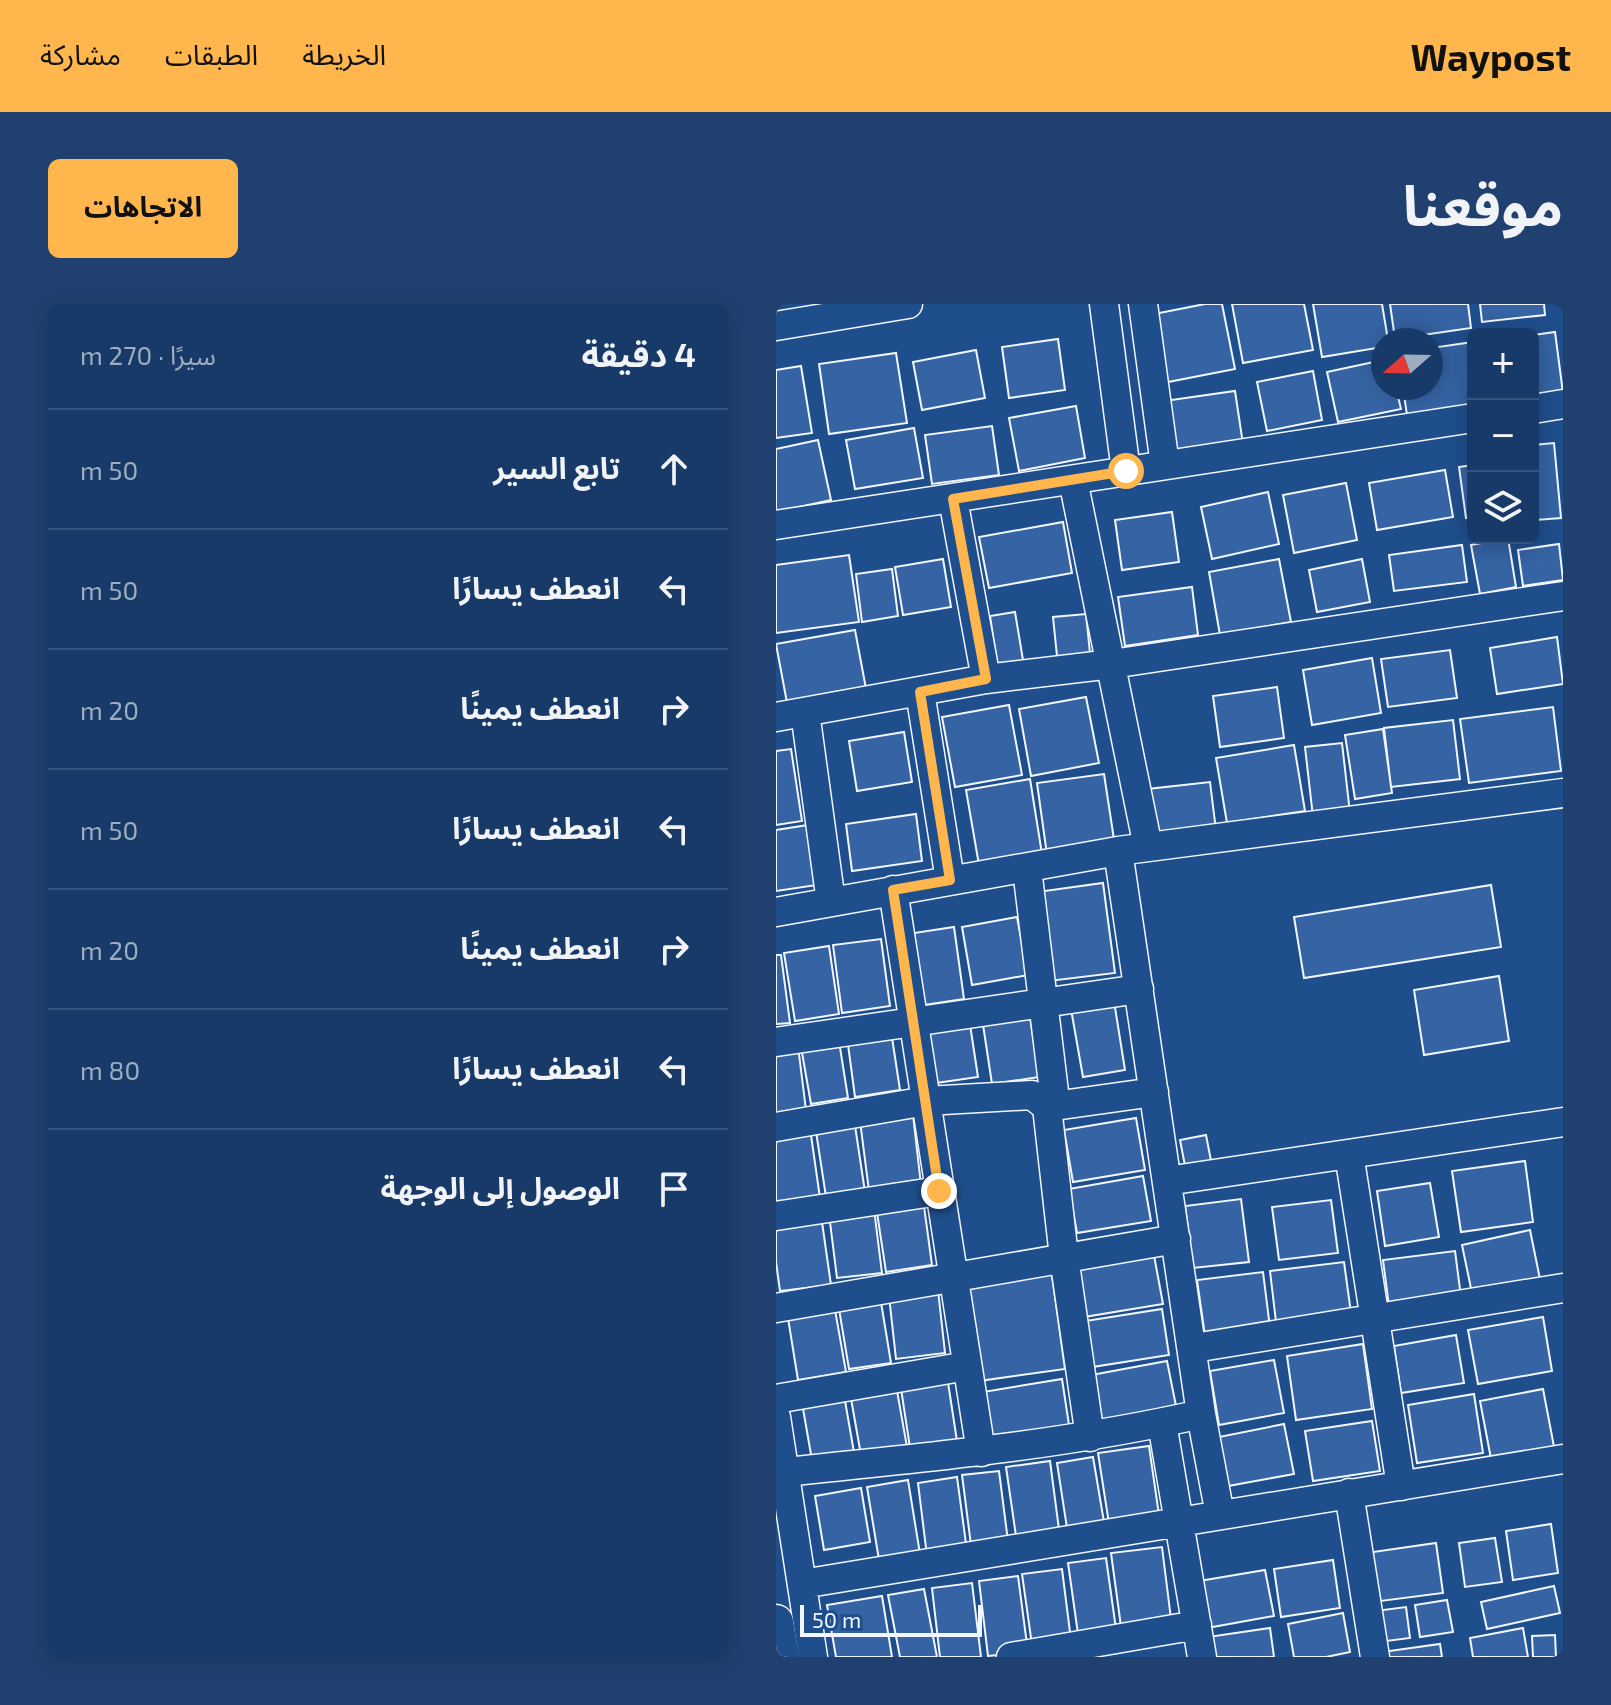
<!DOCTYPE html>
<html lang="ar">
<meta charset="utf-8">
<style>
:root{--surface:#173a69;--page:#20416f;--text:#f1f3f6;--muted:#9eadc0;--line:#36547d;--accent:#ffb74d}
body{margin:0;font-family:"Exo 2","Noto Sans Arabic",sans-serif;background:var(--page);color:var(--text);direction:rtl}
.controls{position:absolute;right:24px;top:24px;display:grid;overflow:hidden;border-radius:12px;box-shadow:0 4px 20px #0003}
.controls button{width:72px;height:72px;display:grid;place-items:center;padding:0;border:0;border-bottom:2px solid var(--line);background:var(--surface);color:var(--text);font:40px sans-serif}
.compass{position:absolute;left:595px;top:24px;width:72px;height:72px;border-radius:50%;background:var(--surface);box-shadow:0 4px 20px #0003;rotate:250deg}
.scale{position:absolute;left:24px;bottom:20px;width:182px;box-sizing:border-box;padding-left:8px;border:4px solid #f2f6ff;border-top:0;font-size:22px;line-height:28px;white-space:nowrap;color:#f2f6ff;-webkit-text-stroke:6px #1f4e8c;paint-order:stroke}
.stop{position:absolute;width:24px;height:24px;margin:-18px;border:6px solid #ffb74d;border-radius:50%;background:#fff}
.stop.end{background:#ffb74d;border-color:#fff;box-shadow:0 2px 8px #0008}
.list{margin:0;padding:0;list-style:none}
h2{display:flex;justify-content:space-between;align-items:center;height:104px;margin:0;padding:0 32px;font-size:34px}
h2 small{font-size:26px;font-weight:400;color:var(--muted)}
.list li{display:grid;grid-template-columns:52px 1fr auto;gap:24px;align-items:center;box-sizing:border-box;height:120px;padding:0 32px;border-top:2px solid var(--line)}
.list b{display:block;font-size:30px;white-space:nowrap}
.list em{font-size:26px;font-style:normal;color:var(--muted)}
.icon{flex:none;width:44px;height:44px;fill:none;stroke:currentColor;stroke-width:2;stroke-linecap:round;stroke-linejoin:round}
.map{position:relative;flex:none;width:787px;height:1353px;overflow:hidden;direction:ltr;border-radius:12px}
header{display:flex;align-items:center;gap:48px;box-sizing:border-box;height:112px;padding:0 40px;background:var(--accent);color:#111}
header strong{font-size:38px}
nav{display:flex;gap:44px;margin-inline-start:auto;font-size:28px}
.intro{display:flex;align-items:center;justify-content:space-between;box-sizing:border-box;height:192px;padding:0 48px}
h1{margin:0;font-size:56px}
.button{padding:20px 36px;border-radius:12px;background:var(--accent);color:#111;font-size:28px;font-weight:700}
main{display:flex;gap:48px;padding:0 48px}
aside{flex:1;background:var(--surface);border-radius:12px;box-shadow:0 4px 20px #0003}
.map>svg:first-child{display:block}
.building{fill:#3563a3;stroke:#f2f6ff;stroke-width:2}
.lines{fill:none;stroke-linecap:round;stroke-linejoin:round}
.minor-casing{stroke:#f2f6ff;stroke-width:31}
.major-casing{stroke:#f2f6ff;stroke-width:37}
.minor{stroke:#1f4e8c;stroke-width:28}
.major{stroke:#1f4e8c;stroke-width:34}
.route{stroke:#ffb74d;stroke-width:10}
</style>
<header>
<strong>Waypost</strong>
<nav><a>الخريطة</a><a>الطبقات</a><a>مشاركة</a></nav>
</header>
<div class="intro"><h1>موقعنا</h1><a class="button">الاتجاهات</a></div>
<main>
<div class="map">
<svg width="787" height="1353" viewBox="0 0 787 1353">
<rect width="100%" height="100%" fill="#1f4e8c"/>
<path class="building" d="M429,0H446L459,65L387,79L373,11Z
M456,0H528L537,46L467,59Z
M537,0H606L612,36H607V43L546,53Z
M614,0H692L695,24L619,35Z
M704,0H768L769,11L706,18Z
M779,28L787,89L757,93V31Z
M282,35L289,86L233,94L226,43Z
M697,38V109L632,118L627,84H655V44Z
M200,46L209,94L146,106L137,58Z
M120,49L131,119L53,130L43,60Z
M607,56V84H620L625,105L562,118L551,68Z
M25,62L36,129L0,134V66Z
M537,67L546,116L491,127L481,78Z
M459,87L468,147L396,157L388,97Z
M300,102L309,154L243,167L233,114Z
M216,122L223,171L156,180L149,131Z
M138,124L147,174L79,185L70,136Z
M42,136L55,196L0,208V145Z
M778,139L785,214L760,216L757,141Z
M697,161V213L690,214L683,163Z
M669,166L677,213L601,226L593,179Z
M570,179L581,236L518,249L507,191Z
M492,188L503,240L436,255L425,203Z
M396,208L403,258L346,266L339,216Z
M287,218L296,269L213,284L203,233Z
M732,234L740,283L704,290L695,241Z
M783,240L787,276L747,282L742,246Z
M686,241L691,278L618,287L613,251Z
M73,251L83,318L0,329V261Z
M167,255L175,303L127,311L119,263Z
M503,255L515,318L444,331L433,268Z
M586,255L594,298L541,308L533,266Z
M116,265L122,312L86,318L80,270Z
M416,283L422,331L349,342L342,293Z
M239,308L249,368L223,372L214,312Z
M310,310L315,359L282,362L277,313Z
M79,326L91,390L12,404L0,340Z
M781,333L787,380L721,390L714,344Z
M674,346L681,394L612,403L605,355Z
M596,354L605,409L536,421L527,366Z
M501,383L508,434L444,443L437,392Z
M310,393L323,459L255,472L243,405Z
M233,401L246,471L179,483L166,413Z
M777,403L785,467L693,479L684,415Z
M677,416L684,475L615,483L608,424Z
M607,425L616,489L579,495L569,431Z
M128,428L136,478L81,487L73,437Z
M566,439L574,509L537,513L529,443Z
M518,441L529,507L451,519L440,454Z
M15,445L26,517L0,521V447Z
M328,470L339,542L271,551L261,479Z
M254,475L266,550L203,561L190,486Z
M434,478L440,526L378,533L372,485Z
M140,510L146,557L76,567L70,520Z
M32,521L41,581L0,587V526Z
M327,579L339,669L273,677L261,588Z
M715,581L725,643L528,674L518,613Z
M241,613L252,671L196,681L186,623Z
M178,623L188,695L148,701L138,629Z
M105,635L114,702L66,709L57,641Z
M53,642L63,710L19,717L8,649Z
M0,651H5L14,719L0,720Z
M723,672L733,737L648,751L638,686Z
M338,697L349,766L307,773L295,705Z
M253,706L263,773L216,780L206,714Z
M193,714L202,773L160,779L151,721Z
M115,727L124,786L79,793L71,733Z
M63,737L72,794L35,800L25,743Z
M22,742L30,806L0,809V745Z
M137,811L145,881L93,887L84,817Z
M360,814L369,866L297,878L288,826Z
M78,815L89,888L50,893L39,821Z
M34,824L44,894L0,900V828Z
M430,831L437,867L411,872L404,836Z
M749,857L757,918L685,928L676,867Z
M367,872L375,917L301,929L293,885Z
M654,879L663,933L609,942L601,887Z
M147,895L156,961L110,968L100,902Z
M465,895L473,958L417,964L409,902Z
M555,896L562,949L503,956L496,903Z
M98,905L106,969L61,974L53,910Z
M45,911L55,981L4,987L0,958V917Z
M754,926L765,980L697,994L686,941Z
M377,946L387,1000L302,1014L293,961Z
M679,947L685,993L613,1002L607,956Z
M568,958L575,1009L500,1018L494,967Z
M275,964L289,1065L203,1077L189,976Z
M487,968L494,1024L429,1032L421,976Z
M162,986L169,1049L120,1055L113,992Z
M104,992L115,1059L73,1065L62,999Z
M58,1000L70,1068L22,1076L11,1008Z
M386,1005L393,1051L310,1064L303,1018Z
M767,1013L776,1067L702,1080L692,1026Z
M680,1031L688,1079L625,1089L618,1042Z
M587,1040L596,1105L520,1116L511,1052Z
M498,1056L508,1109L443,1121L434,1067Z
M391,1057L401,1107L319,1122L310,1072Z
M171,1072L181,1137L134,1144L124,1078Z
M286,1075L293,1121L215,1134L207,1088Z
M120,1081L131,1143L85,1151L74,1089Z
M767,1085L779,1148L716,1160L704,1097Z
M698,1090L707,1149L641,1159L632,1101Z
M68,1091L79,1154L37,1162L26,1099Z
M596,1117L604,1167L537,1177L529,1127Z
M508,1120L518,1170L452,1182L443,1133Z
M373,1142L384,1218L334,1226L322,1149Z
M317,1153L328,1218L291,1224L281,1159Z
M274,1157L284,1233L241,1239L230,1163Z
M223,1167L233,1245L196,1249L186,1171Z
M181,1173L191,1247L151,1252L142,1179Z
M132,1176L144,1250L103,1256L91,1183Z
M85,1184L94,1238L48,1246L39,1192Z
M775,1220L782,1269L737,1276L730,1227Z
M719,1234L726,1278L689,1283L683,1239Z
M660,1239L667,1289L597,1298L590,1249Z
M386,1243L396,1323L346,1330L335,1249Z
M330,1254L341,1332L303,1337L292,1259Z
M557,1256L564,1304L505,1313L498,1265Z
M286,1265L295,1336L256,1341L246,1270Z
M489,1266L498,1312L431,1324L423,1277Z
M242,1272L252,1348L212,1352L203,1277Z
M196,1279L205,1353H164L156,1284Z
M778,1282L784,1309L711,1325L705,1298Z
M148,1285L161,1353H124L112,1291Z
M106,1292L116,1353H60L51,1301Z
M671,1296L677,1328L644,1333L639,1301Z
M630,1303L634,1334L603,1338L599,1307Z
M567,1309L574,1348L550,1353H518L512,1320Z
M494,1324L498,1353H435L432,1333Z
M747,1324L752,1353H697L694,1334Z
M779,1331L780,1353H757L756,1332Z
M664,1340L666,1353H607L606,1348Z"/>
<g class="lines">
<defs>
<path id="minor" d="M328,0L350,167
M367,0L389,161
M0,22L132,0
M757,105L787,100
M297,176L372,543
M177,195L210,375
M0,221L697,114
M144,388L174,576
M29,408L55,598
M0,413L210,375L336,360L787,292
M342,547L425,1110L444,1211
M251,565L278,788L271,803L288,953L314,1133
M117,586L205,1148
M0,608L342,547L787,489
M0,738L363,685
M0,823L150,797L256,791L271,803L378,788
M573,850L625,1182
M391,877L787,818
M0,912L163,887
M0,1004L400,935
M418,1044L787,984
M0,1095L191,1062
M0,1113L37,1353
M386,1119L426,1353
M8,1168C148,1154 288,1141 425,1110
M573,1189L599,1353
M26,1280L787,1155
M235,1353L421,1321"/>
<path id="major" d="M0,1318L6,1353"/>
</defs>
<use href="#minor" class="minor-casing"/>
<use href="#major" class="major-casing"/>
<use href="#minor" class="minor"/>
<use href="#major" class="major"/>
</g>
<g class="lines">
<path class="route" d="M163,887L117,586L174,576L144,388L210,375L177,195L350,167"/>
</g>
</svg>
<div class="controls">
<button>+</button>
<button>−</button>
<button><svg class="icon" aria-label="layers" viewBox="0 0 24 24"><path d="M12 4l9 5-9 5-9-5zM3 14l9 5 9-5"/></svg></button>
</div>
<svg class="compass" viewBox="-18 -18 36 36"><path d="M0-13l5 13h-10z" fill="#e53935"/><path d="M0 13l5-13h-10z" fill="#9eadc0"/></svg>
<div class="scale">50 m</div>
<div class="stop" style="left:350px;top:167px"></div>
<div class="stop end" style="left:163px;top:887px"></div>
</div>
<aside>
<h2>4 دقيقة<small>سيرًا · 270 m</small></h2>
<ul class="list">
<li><svg class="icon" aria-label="ahead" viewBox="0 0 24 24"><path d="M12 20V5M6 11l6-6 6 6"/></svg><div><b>تابع السير</b></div><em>50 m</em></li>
<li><svg class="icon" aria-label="left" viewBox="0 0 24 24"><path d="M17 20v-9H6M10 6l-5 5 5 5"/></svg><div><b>انعطف يسارًا</b></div><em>50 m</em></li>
<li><svg class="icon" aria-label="right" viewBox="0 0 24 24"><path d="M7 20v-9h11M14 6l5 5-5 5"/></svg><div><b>انعطف يمينًا</b></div><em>20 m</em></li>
<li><svg class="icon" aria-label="left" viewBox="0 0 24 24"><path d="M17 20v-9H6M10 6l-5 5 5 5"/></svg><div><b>انعطف يسارًا</b></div><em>50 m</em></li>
<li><svg class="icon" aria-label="right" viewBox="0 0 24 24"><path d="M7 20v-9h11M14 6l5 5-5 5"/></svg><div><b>انعطف يمينًا</b></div><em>20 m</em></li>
<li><svg class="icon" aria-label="left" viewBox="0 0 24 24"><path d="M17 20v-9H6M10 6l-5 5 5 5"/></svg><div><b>انعطف يسارًا</b></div><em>80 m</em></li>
<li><svg class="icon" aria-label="arrive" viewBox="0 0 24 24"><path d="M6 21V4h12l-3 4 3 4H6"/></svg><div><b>الوصول إلى الوجهة</b></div></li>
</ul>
</aside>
</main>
